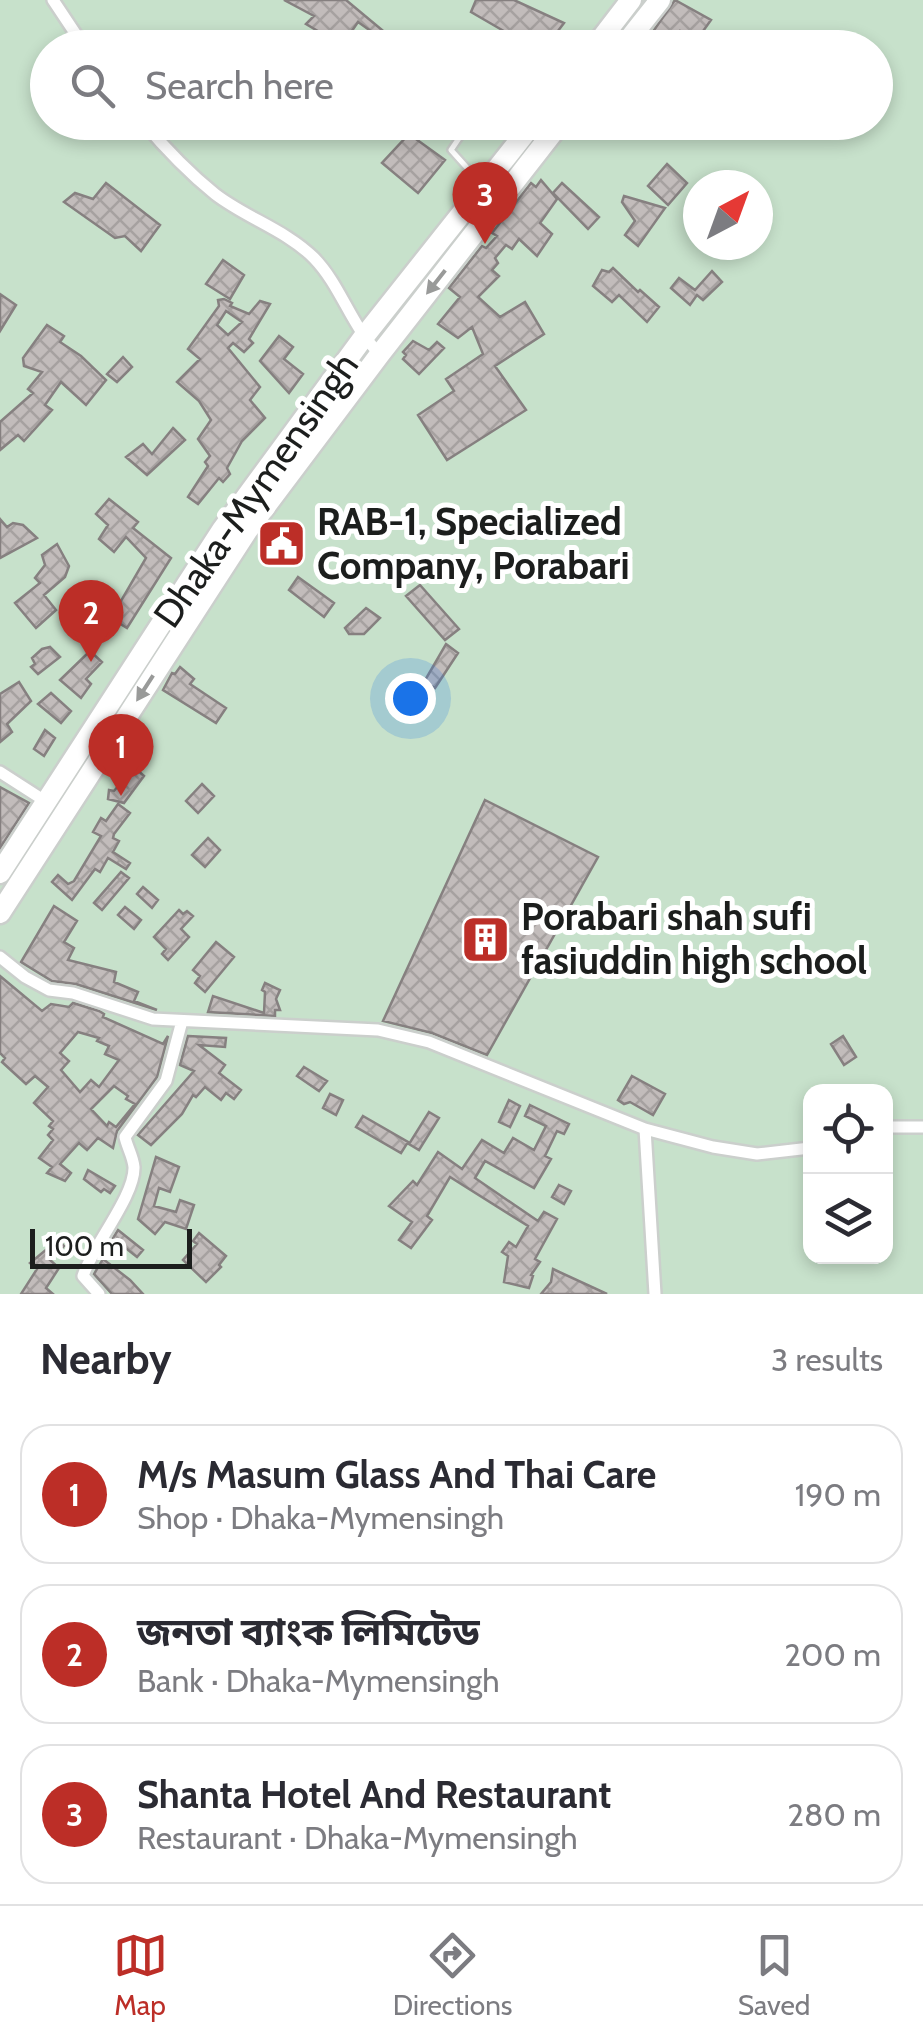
<!DOCTYPE html>
<meta charset="utf-8">
<style>
:root{--surface:#fff;--page:#f2f2f3;--text:#2b2b33;--muted:#7c7c81;--line:#e1e1e2;--accent:#bc2e27}
body{margin:0;font-family:Cabin,"Noto Sans Bengali",sans-serif;background:var(--page);color:var(--text)}
.controls{position:absolute;right:30px;bottom:30px;display:grid;overflow:hidden;border-radius:20px;box-shadow:0 5px 15px #0003}
.controls button{width:90px;height:90px;display:grid;place-items:center;padding:0;border:0;border-bottom:2px solid var(--line);background:var(--surface);color:var(--text);font:50px sans-serif}
.compass{position:absolute;left:683px;top:170px;width:90px;height:90px;border-radius:50%;background:var(--surface);box-shadow:0 5px 15px #0003;rotate:41deg}
.scale{position:absolute;left:30px;bottom:25px;width:162px;box-sizing:border-box;padding-left:10px;border:5px solid #1c1e1d;border-top:0;font-size:28px;line-height:35px;white-space:nowrap;color:#1c1e1d;-webkit-text-stroke:8px #fff;paint-order:stroke}
.you{position:absolute;left:410px;top:698px;width:35px;height:35px;margin:-25px;border:8px solid #fff;border-radius:50%;background:#1a73e8;box-shadow:0 0 0 15px #1a73e833}
.badge{display:grid;place-items:center;width:65px;height:65px;border-radius:50%;background:var(--accent);color:#fff;font-size:32px;font-weight:700}
.pin{position:absolute;translate:-50% -82px;filter:drop-shadow(0 2px 5px #0008)}
.pin::after{content:'';position:absolute;top:52px;width:35px;height:30px;background:inherit;clip-path:polygon(0 0,100% 0,50% 100%)}
.list{margin:0;padding:0;list-style:none}
h2{display:flex;justify-content:space-between;align-items:center;height:130px;margin:0;padding:0 40px;font-size:42px}
h2 small{font-size:32px;font-weight:400;color:var(--muted)}
.list li{display:grid;grid-template-columns:65px 1fr auto;gap:30px;align-items:center;box-sizing:border-box;height:140px;margin:0 20px 20px;padding:0 20px;border:2px solid var(--line);border-radius:30px}
.list b{display:block;font-size:38px;white-space:nowrap}
.list p{margin:0;font-size:32px;white-space:nowrap;color:var(--muted)}
.list em{font-size:32px;font-style:normal;color:var(--muted)}
.icon{flex:none;width:55px;height:55px;fill:none;stroke:currentColor;stroke-width:2;stroke-linecap:round;stroke-linejoin:round}
.map{position:relative;flex:none;width:923px;height:1294px;overflow:hidden}
.search{position:absolute;background:var(--surface);box-shadow:0 5px 15px #0003;left:30px;right:30px;top:30px;height:110px;display:flex;align-items:center;gap:25px;box-sizing:border-box;padding:0 35px;border-radius:55px;color:var(--muted);font-size:38px}
.sheet{height:610px;background:var(--surface)}
nav{display:flex;justify-content:space-around;align-items:center;box-sizing:border-box;height:140px;border-top:2px solid var(--line);background:var(--surface);font-size:28px;color:var(--muted)}
nav a{display:grid;justify-items:center;gap:5px}
nav .on{color:var(--accent)}
.map>svg:first-child{display:block}
.park{fill:#c7e1cb;fill-rule:evenodd}
.building{fill:url(#building-cross-hatch);stroke:#868080;stroke-width:2.5;fill-rule:evenodd}
.lines{fill:none;stroke-linecap:round;stroke-linejoin:round}
.lane-casing{stroke:#cbcfcc;stroke-width:10}
.street-casing{stroke:#cbcfcc;stroke-width:16}
.highway-casing{stroke:#cbcfcc;stroke-width:25}
.lane{stroke:#fff;stroke-width:5}
.street{stroke:#fff;stroke-width:11}
.highway{stroke:#fff;stroke-width:20}
.oneway{fill:#999a99}
.labels{text-anchor:middle;stroke-width:10;stroke-linejoin:round;paint-order:stroke}
.street-label{font-size:38px;fill:#1c1e1d;stroke:#fff}
.poi-label{font-size:38px;font-weight:bold;fill:#1c1e1d;stroke:#fff;text-anchor:start}
</style>
<div class="map">
<svg width="923" height="1294" viewBox="0 0 923 1294">
<defs>
<pattern id="building-cross-hatch" width="8" height="8" patternUnits="userSpaceOnUse" patternTransform="scale(2.5)"><rect width="8" height="8" fill="#c2bcbb"/><path d="M0 0l8 8M0 8l8-8" fill="none" stroke="#a6a1a0"/></pattern>
</defs>
<rect width="100%" height="100%" fill="#f8fcf9"/>
<path class="park" d="M0,0H923V1294H0ZM48,48H876V122H48ZM698,185H758V245H698ZM810,1092H886V1256H810Z"/>
<path class="building" d="M284,0H346L388,35L379,48L372,42L375,34L358,22L345,41L337,34L333,40L306,24L314,16Z
M476,0H514L564,23L545,48H533L471,12Z
M675,0L711,20L696,41L680,31L666,48H650L645,43Z
M577,122H606L595,136Z
M409,134L445,160L418,193L382,163Z
M667,164L687,183L668,205L648,186Z
M541,180L557,199L540,223L552,234L537,256L519,239L512,249L506,245L495,258L498,263L492,270L499,276L478,297L500,317L525,302L544,334L495,366L526,410L447,460L418,415L454,391L446,379L483,354L472,327L458,338L438,324L460,297L449,288L482,246L486,248L497,236L492,233L531,183L536,187Z
M106,183L160,225L141,251L125,236L115,238L64,202L75,193L93,199Z
M562,183L599,217L588,229L553,193Z
M624,196L665,208L638,246L625,235L635,221L622,202Z
M223,260L244,275L230,299L206,284Z
M613,268L638,292L640,290L659,307L647,322L619,295L612,302L593,286L602,270L609,272Z
M712,271L722,282L703,300L697,295L690,305L671,288L679,278L695,290Z
M0,294L16,305L0,331Z
M224,299L232,303L230,306L249,314L260,301L270,304L249,339L253,343L244,352L233,343L228,348L260,387L250,400L265,418L242,441L227,468L230,474L223,482L219,478L198,504L188,497L208,466L205,462L210,456L198,439L211,420L199,401L177,382L200,359L188,349L219,306L218,300ZM226,311L242,322L228,335L217,325Z
M47,325L64,336L60,342L81,356L106,380L86,405L61,382L45,405L52,410L24,441L18,435L0,450V422L33,393L28,389L42,372L24,366L23,358Z
M279,336L293,347L284,359L303,374L289,393L260,361Z
M413,341L429,350L437,342L444,348L419,374L403,359L406,355L403,352Z
M123,357L132,367L117,382L107,374Z
M173,428L185,440L147,475L126,457L143,444L152,454Z
M109,499L138,522L133,528L171,558L127,628L111,618L146,558L126,537L114,552L99,539L108,525L96,514Z
M0,519L7,527L13,523L23,525L37,538L0,558Z
M57,544L69,566L65,577L44,595L56,610L36,628L15,603L40,583L35,578L45,565L42,555Z
M298,577L334,603L324,617L289,590Z
M420,585L459,629L445,640L406,596Z
M366,608L380,618L364,634H349L345,628Z
M446,644L458,653L435,688L424,682Z
M50,647L60,657L38,674L31,667L35,664L32,658L42,649Z
M90,651L102,662L86,679L91,684L81,698L60,680Z
M180,667L194,679L190,684L226,708L216,723L163,690L172,673L175,674Z
M19,682L31,701L7,724L12,732L0,742V694Z
M51,693L71,711L61,723L38,704Z
M45,730L55,738L44,756L34,749Z
M134,767L144,776L124,803L108,799L109,790L114,791Z
M202,784L214,796L198,813L186,801Z
M0,787L29,803L0,848Z
M485,800L598,857L487,1055L432,1033L383,1021Z
M118,804L130,813L114,834L113,838L119,841L113,852L130,863L126,869L108,858L100,872L95,869L72,900L52,882L58,875L68,884L74,881L101,836L93,832L101,818L106,821Z
M208,838L220,850L205,867L192,855Z
M121,872L129,878L102,910L94,903Z
M143,887L158,900L152,908L137,894Z
M54,906L77,921L64,942L74,948L68,960L116,972L114,982L138,992L134,1001L157,1010L76,984L52,981L21,962Z
M125,907L141,920L134,929L118,915Z
M179,910L183,914L187,911L193,916L181,929L189,937L168,960L162,954L166,949L154,937Z
M216,942L234,957L205,992L195,983L200,976L193,970Z
M0,976L42,1011L51,1004L69,1007L73,1003L99,1011L104,1014L103,1017L163,1044L168,1036L157,1077L117,1131L113,1148L98,1138L87,1150L79,1143L60,1164L71,1173L65,1181L47,1173L52,1167L39,1158L53,1140L48,1135L53,1129L49,1126L53,1121L34,1103L48,1087L35,1076L26,1084L2,1062L5,1058L0,1053ZM78,1032L99,1038L97,1041L109,1046L105,1054L119,1060L99,1087L91,1080L80,1092L61,1070L69,1061L60,1053ZM114,1086L128,1096L126,1099L135,1104L116,1127L109,1122L107,1126L91,1109Z
M265,983L280,990L276,999L280,1010H275V1016L208,1012L213,996L264,1013L265,992L262,990Z
M188,1036L226,1038L225,1047L199,1045L225,1065L219,1073L241,1090L234,1099L226,1093L221,1100L205,1087L196,1097L193,1095L182,1114L151,1145L138,1135L194,1071L180,1065Z
M843,1036L856,1057L844,1065L831,1044Z
M304,1067L327,1081L319,1091L297,1076Z
M632,1076L665,1094L653,1115L630,1102L624,1104L618,1100Z
M330,1094L343,1100L336,1115L323,1108Z
M509,1100L520,1106L510,1127L499,1122Z
M530,1105L569,1124L564,1134L557,1131L545,1156L551,1159L534,1188L485,1161L475,1178L538,1221L544,1212L557,1219L535,1259L540,1262L531,1275L533,1276L529,1288L504,1282L508,1256L502,1252L509,1242L516,1247L528,1226L450,1177L427,1216L432,1220L411,1248L399,1240L412,1222L389,1206L413,1181L417,1185L438,1152L462,1169L482,1140L504,1153L513,1138L534,1150L546,1126L525,1116Z
M429,1112L439,1118L419,1150L409,1144Z
M363,1116L408,1142L401,1153L356,1127Z
M156,1157L179,1167L170,1192L159,1188L154,1206L176,1212L180,1200L194,1205L186,1229L165,1222L155,1234L138,1219Z
M88,1170L115,1186L110,1193L104,1189L101,1192L84,1179Z
M559,1185L571,1191L564,1204L552,1197Z
M118,1230L143,1250L137,1257L113,1238Z
M199,1233L226,1256L219,1265L221,1267L206,1282L183,1260L197,1244L193,1241Z
M58,1240L64,1246L50,1260L59,1268L46,1288L53,1294H21L37,1269L30,1263Z
M103,1259L130,1280L143,1294H112L94,1274Z
M553,1269L607,1294H541L551,1282Z"/>
<g class="lines">
<defs>
<path id="lane" d="M470,122L451,150L478,180
M500,122L517,136"/>
<path id="street" d="M53,0L85,48
M143,122C164,147 189,173 215,194C246,218 286,230 314,258C342,287 351,327 380,354
M0,772L45,801
M0,957L25,977L49,990L73,993L153,1019L378,1030L429,1042L645,1129L713,1147L757,1154L810,1148
M886,1127H923
M645,1129L655,1294
M99,1294L83,1276C93,1245 135,1196 134,1167C133,1156 127,1147 125,1137L166,1081L182,1021"/>
<path id="highway" d="M594,48L631,0
M622,48L660,0
M0,873L222,530L363,338L534,122
M0,913L247,531L380,354L561,122"/>
</defs>
<use href="#lane" class="lane-casing"/>
<use href="#street" class="street-casing"/>
<use href="#highway" class="highway-casing"/>
<use href="#lane" class="lane"/>
<use href="#street" class="street"/>
<use href="#highway" class="highway"/>
</g>
<defs><path id="oneway-solid" d="M-6-.8H1V-3.2L6.5 0L1 3.2V.8H-6Z" transform="scale(2.5)"/></defs>
<g class="oneway">
<use href="#oneway-solid" transform="translate(436 282) rotate(128)"/>
<use href="#oneway-solid" transform="translate(145 688) rotate(123)"/>
</g>
<defs>
<symbol id="civic-square" viewBox="-11 -11 22 22"><rect x="-9" y="-9" width="18" height="18" rx="4" fill="#bc2e27" stroke="#fff"/><path d="M-.6-6.5H3V-4.5H.6V-3L4-1V1h2V6H-6V1h2V-1L-.6-3ZM-1.2 2.5V6h2.4V2.5Z" fill="#fff"/></symbol>
<symbol id="building-square" viewBox="-11 -11 22 22"><rect x="-9" y="-9" width="18" height="18" rx="4" fill="#bc2e27" stroke="#fff"/><path d="M-4-6H4V6H1V3H-1V6H-4ZM-2.5-4.3h1.7v1.8h-1.7ZM.8-4.3h1.7v1.8H.8ZM-2.5-1h1.7V.8h-1.7ZM.8-1h1.7V.8H.8Z" fill="#fff"/></symbol>
</defs>
<g fill-rule="evenodd">
<use href="#civic-square" x="254" y="516" width="55" height="55"/>
<use href="#building-square" x="458" y="912" width="55" height="55"/>
</g>
<g class="labels">
<g class="street-label">
<text transform="translate(256 490) rotate(-55)" y="13">Dhaka-Mymensingh</text>
</g>
<g class="poi-label">
<text x="317" y="535">RAB-1, Specialized<tspan x="317" dy="44">Company, Porabari</tspan></text>
<text x="521" y="930">Porabari shah sufi<tspan x="521" dy="44">fasiuddin high school</tspan></text>
</g>
</g>
</svg>
<div class="controls">
<button><svg class="icon" aria-label="locate" viewBox="0 0 24 24"><circle cx="12" cy="12" r="6"/><path d="M12 2v4M12 18v4M2 12h4M18 12h4"/></svg></button>
<button><svg class="icon" aria-label="layers" viewBox="0 0 24 24"><path d="M12 4l9 5-9 5-9-5zM3 14l9 5 9-5"/></svg></button>
</div>
<svg class="compass" viewBox="-18 -18 36 36"><path d="M0-13l5 13h-10z" fill="#e53935"/><path d="M0 13l5-13h-10z" fill="#7c7c81"/></svg>
<div class="scale">100 m</div>
<div class="you"></div>
<div class="pin badge" style="left:121px;top:796px">1</div>
<div class="pin badge" style="left:91px;top:662px">2</div>
<div class="pin badge" style="left:485px;top:244px">3</div>
<div class="search"><svg class="icon" aria-label="search" viewBox="0 0 24 24"><circle cx="10" cy="10" r="6"/><path d="M15 15l6 6"/></svg>Search here</div>
</div>
<section class="sheet">
<h2>Nearby<small>3 results</small></h2>
<ul class="list">
<li><span class="badge">1</span><div><b>M/s Masum Glass And Thai Care</b><p>Shop · Dhaka-Mymensingh</p></div><em>190 m</em></li>
<li><span class="badge">2</span><div><b>জনতা ব্যাংক লিমিটেড</b><p>Bank · Dhaka-Mymensingh</p></div><em>200 m</em></li>
<li><span class="badge">3</span><div><b>Shanta Hotel And Restaurant</b><p>Restaurant · Dhaka-Mymensingh</p></div><em>280 m</em></li>
</ul>
</section>
<nav>
<a class="on"><svg class="icon" aria-label="map" viewBox="0 0 24 24"><path d="M3 6l6-2 6 2 6-2v14l-6 2-6-2-6 2zM9 4v14M15 6v14"/></svg>Map</a>
<a><svg class="icon" aria-label="directions" viewBox="0 0 24 24"><path d="M12 3l9 9-9 9-9-9zM9 14v-3h6M13 9l2 2-2 2"/></svg>Directions</a>
<a><svg class="icon" aria-label="saved" viewBox="0 0 24 24"><path d="M7 4h10v16l-5-4-5 4z"/></svg>Saved</a>
</nav>
